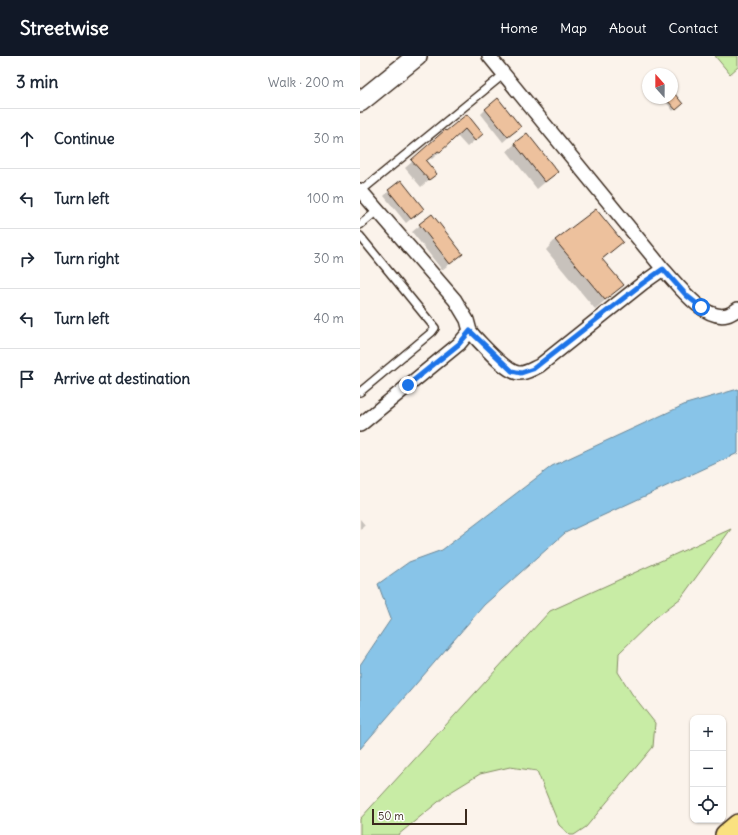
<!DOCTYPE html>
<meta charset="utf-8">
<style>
:root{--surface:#fff;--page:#f2f2f3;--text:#1f2937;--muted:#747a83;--line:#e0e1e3;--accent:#111827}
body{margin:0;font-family:Delius,sans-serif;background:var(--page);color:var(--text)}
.controls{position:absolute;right:12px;bottom:12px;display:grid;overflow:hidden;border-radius:8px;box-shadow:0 1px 3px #0004}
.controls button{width:36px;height:36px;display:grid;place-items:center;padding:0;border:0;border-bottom:1px solid var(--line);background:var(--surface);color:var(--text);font:20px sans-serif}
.compass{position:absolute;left:282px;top:12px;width:36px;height:36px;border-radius:50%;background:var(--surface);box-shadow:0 1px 3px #0004;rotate:339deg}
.scale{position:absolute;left:12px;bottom:10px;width:95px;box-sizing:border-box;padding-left:4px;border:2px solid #3b2a1e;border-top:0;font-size:11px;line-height:14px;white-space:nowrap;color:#3b2a1e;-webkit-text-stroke:3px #fff;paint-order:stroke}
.stop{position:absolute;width:12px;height:12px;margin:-9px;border:3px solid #1a73e8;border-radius:50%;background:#fff}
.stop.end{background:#1a73e8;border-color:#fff;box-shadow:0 1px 4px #0008}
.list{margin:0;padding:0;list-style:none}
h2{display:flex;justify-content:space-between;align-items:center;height:52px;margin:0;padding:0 16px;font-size:17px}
h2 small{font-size:13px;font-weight:400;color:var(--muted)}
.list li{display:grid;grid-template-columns:26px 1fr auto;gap:12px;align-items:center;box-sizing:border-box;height:60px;padding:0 16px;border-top:1px solid var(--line)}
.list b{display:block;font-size:15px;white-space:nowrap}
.list em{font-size:13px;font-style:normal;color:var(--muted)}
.icon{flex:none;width:22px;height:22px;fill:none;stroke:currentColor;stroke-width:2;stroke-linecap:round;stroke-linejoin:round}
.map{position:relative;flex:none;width:378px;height:779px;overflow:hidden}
header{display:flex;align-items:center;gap:24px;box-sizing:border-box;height:56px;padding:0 20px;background:var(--accent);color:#fff}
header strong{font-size:19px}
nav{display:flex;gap:22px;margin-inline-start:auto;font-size:14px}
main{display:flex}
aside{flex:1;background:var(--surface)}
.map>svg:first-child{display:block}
.green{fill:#c8eca5;stroke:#828b62}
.water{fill:#88c4e8;stroke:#698697}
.shadow{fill:#0003}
.building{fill:#edc19d;stroke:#3b2a1e}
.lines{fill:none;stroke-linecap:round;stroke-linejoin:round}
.lane-casing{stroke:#3b2a1e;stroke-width:10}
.street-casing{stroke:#3b2a1e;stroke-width:16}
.secondary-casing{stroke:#3b2a1e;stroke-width:22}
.primary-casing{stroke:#3b2a1e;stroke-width:24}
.lane{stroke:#fff;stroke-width:7}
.street{stroke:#fff;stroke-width:13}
.secondary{stroke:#fff;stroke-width:19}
.primary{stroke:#fae180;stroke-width:21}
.route{stroke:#1a73e8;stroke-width:5}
</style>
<header>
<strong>Streetwise</strong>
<nav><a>Home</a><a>Map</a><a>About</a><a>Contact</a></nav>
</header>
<main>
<aside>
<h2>3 min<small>Walk · 200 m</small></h2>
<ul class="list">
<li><svg class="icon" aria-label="ahead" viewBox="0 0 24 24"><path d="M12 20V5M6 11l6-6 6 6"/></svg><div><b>Continue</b></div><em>30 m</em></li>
<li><svg class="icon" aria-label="left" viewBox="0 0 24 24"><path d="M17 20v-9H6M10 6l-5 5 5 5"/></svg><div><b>Turn left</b></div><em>100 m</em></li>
<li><svg class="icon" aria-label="right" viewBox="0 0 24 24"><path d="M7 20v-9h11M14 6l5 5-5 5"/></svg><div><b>Turn right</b></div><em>30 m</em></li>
<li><svg class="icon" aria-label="left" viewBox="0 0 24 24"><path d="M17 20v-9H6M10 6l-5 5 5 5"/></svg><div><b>Turn left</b></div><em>40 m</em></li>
<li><svg class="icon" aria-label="arrive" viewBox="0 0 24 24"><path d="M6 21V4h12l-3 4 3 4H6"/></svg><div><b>Arrive at destination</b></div></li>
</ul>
</aside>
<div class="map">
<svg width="378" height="779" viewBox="0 0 378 779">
<rect width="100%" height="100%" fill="#fbf3eb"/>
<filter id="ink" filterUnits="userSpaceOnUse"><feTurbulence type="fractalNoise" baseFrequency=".025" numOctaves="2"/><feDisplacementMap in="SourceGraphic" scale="8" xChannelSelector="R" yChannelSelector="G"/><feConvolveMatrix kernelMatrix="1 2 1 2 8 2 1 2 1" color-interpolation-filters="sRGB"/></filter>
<g filter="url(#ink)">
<path class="green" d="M355,0H378V11L370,18Z
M371,473L321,542L295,562L259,597L258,616L272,638L295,667L293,691L226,771L214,779H210L199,769L177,715L150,711L120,718L89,737L38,779H0V763L190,555Z"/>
<path class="water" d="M378,333V397L205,477L124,549L0,693V609L31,563L18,528L49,506L82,494L192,410L326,348Z"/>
<path class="shadow" d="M314,39L322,47L313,55L306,46Z
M126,53L160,71L143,86L121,58Z
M107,59L122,78L107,91L97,80L72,103L70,102L65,106L75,118L61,131L45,112Z
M155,88L197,116L177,133L147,95Z
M29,135L63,153L46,167L24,140Z
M71,160L102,198L82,214L52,176Z
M195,184L262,186L242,204L263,229L235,253L186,194Z
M0,463L5,469L0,474Z"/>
<path class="building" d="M314,37L323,48L316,54L307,44L312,42Z
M138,42L161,71L148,81L125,53Z
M107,58L123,78L115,85L105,73L80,96L78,95L66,105L77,118L69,124L51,104L85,74L86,75Z
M167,77L198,116L185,126L154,87Z
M41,124L64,153L51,163L28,134Z
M236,153L263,186L242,203L264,229L245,244L195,184Z
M72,158L103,198L90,208L59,168Z"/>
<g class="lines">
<defs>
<path id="lane" d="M1,135L143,19
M0,169L17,155
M0,180L75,272L72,276L0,336"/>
<path id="street" d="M129,0L303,213
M0,134L95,244L107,264L110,275L114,280C124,290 145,315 158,317C165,318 172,313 179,310L283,227L303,213C317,228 344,265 367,259C371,258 375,255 378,253
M0,369L99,288L110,275"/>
<path id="secondary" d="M0,46L57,0"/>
<path id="primary" d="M366,779L378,769"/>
</defs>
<use href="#lane" class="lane-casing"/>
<use href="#street" class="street-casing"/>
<use href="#secondary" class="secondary-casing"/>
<use href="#primary" class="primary-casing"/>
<use href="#lane" class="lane"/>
<use href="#street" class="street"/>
<use href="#secondary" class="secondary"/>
<use href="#primary" class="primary"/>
</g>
</g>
<g class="lines" filter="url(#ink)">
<path class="route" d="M48,329L99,288L110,275L152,315L161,317L173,313L283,227L303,213L327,240L341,251"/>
</g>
</svg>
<div class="controls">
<button>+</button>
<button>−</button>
<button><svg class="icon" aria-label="locate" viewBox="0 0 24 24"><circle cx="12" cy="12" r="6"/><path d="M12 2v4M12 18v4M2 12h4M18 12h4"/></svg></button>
</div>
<svg class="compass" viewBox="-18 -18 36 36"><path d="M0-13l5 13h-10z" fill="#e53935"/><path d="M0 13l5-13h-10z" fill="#747a83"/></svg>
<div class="scale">50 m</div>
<div class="stop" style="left:341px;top:251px"></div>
<div class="stop end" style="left:48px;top:329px"></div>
</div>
</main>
